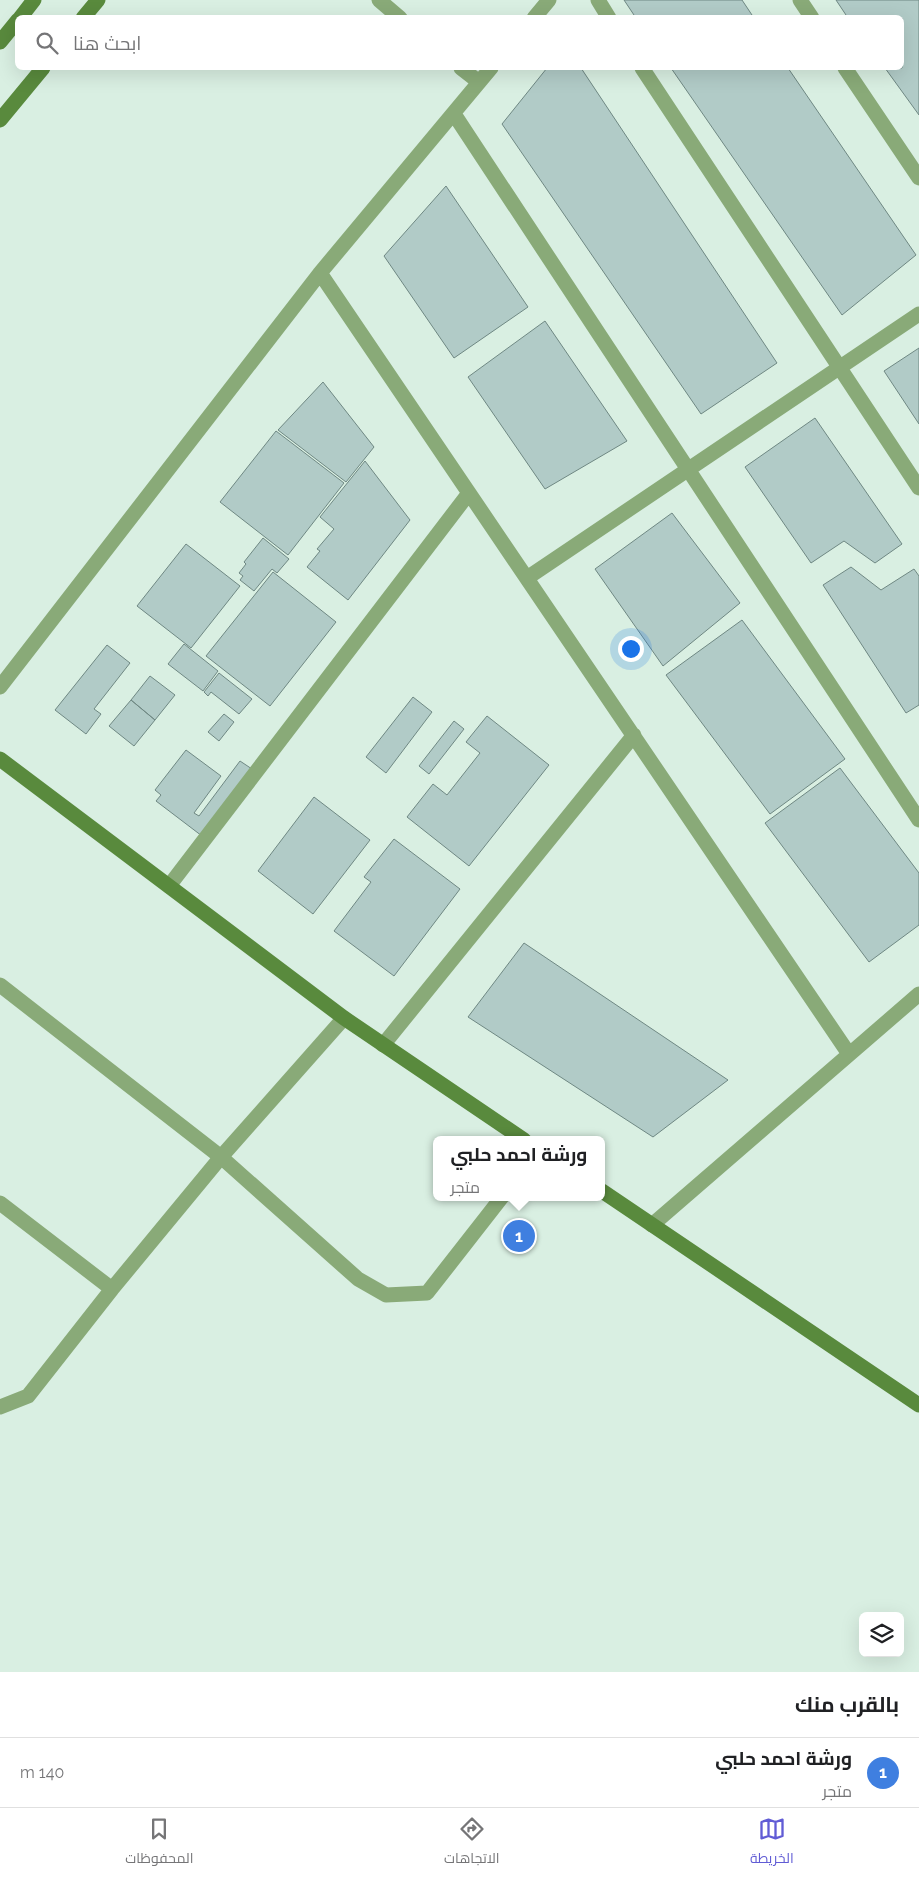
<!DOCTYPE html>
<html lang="ar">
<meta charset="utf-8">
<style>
:root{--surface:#fff;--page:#f2f2f2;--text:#202124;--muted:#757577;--line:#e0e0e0;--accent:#615cd5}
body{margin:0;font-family:Raleway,Cairo,sans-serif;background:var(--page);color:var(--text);direction:rtl}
.controls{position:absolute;right:15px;bottom:15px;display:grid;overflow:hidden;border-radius:8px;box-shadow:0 5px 20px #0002}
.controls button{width:45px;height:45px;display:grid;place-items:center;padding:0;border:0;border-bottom:1px solid var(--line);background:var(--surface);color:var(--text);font:25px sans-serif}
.you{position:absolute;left:630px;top:648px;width:18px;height:18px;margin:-12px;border:4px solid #fff;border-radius:50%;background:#1a73e8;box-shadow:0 0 0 8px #1a73e833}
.badge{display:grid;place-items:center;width:32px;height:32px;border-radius:50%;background:var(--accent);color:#fff;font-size:16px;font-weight:700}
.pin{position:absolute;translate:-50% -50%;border:2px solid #fff;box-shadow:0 1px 5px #0006}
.popup{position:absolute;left:433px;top:1136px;width:172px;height:65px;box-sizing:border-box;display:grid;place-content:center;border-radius:8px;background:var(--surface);filter:drop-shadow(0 1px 4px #0005);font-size:16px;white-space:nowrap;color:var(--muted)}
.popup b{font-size:19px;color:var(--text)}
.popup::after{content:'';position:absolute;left:50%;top:100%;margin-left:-10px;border:10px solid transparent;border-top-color:var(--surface)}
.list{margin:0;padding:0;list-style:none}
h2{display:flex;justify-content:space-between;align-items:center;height:65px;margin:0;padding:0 20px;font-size:21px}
h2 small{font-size:16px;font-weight:400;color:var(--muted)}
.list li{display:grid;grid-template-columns:32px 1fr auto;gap:15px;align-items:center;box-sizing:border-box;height:70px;padding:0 20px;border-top:1px solid var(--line)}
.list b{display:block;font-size:19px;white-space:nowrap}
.list p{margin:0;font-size:16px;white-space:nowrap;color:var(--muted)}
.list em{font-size:16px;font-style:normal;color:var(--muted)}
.icon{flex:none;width:28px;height:28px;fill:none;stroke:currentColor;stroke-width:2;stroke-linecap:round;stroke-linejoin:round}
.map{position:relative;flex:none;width:919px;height:1672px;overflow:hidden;direction:ltr}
.search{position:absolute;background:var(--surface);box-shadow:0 5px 20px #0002;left:15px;right:15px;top:15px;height:55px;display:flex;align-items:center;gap:12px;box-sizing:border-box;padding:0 18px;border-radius:8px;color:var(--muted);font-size:19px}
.sheet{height:135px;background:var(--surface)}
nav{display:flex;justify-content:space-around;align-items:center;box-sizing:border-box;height:70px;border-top:1px solid var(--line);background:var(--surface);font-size:14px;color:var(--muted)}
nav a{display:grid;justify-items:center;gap:2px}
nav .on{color:var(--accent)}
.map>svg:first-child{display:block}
.building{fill:#b1cbc7;stroke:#6f8883}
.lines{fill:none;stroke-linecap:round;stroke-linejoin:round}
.street{stroke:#89aa78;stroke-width:15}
.secondary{stroke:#598a3d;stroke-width:15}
</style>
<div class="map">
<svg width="919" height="1672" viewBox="0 0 919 1672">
<rect width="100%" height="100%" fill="#d9efe2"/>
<path class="building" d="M624,0H742L754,18H636Z
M836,0H919V115L885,68H902V18H848Z
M547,68H581L777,363L701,414L502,124Z
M671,68H788L916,255L842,315Z
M446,186L528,307L454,358L384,256Z
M545,321L627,441L545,489L468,377Z
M919,348V424L884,371Z
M323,382L374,447L346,482L278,430Z
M815,418L902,544L875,563L844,541L811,563L745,467Z
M276,431L344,483L288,555L220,502Z
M365,461L410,520L348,600L307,567L320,551L317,549L334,529L320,517Z
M672,513L740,603L663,666L595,569Z
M263,538L289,559L277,573L272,569L254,591L240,580L243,576L239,573L246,564L244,562Z
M186,544L240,586L191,648L137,606Z
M851,567L881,590L914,569L919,576V705L906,713L823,585Z
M273,572L336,622L270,706L206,656Z
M742,620L845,759L770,814L666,675Z
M184,644L218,671L203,691L168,664Z
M107,645L130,663L94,709L101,714L86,734L55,710Z
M219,673L252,699L239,714L211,692L208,696L204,692Z
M150,676L175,695L155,720L131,700Z
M413,697L432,712L386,773L366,757Z
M131,700L155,720L134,746L109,726Z
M224,714L234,722L219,741L208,732Z
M487,716L549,765L469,866L407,817L433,784L447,795L480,753L466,742Z
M454,721L464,729L429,774L419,766Z
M186,750L221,776L194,813L199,816L240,761L252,769L202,836L156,801L161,795L155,790Z
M840,768L919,873V925L869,962L765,823Z
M314,797L370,840L313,914L258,871Z
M394,839L460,889L394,976L334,931L371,882L364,877Z
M524,943L728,1080L653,1137L468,1017Z"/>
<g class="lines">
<path class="street" d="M379,0L400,18
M598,0L609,18
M800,0L812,18
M534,18L549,0
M461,68L479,82
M642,68L919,488
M845,68L919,178
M454,114L919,820
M320,273L849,1054
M527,578L919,314
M0,687L320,273L491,68
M169,886L469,493
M0,985L221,1157L358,1279L386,1295L427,1293L502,1197
M383,1045L634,735
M0,1203L112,1289
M652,1225L919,994
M0,1407L28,1396L112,1289L221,1157L344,1018"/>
<path class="secondary" d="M20,18L34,0
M83,18L98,0
M0,42L18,20
M0,120L43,68
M0,759L344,1018L524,1140
M602,1191L919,1405"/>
</g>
</svg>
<div class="controls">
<button><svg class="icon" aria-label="layers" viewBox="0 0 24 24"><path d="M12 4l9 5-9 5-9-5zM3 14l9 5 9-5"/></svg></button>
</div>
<div class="you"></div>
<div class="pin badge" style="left:519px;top:1236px;background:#3f7fe0">1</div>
<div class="popup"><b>ورشة احمد حلبي</b>متجر</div>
<div class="search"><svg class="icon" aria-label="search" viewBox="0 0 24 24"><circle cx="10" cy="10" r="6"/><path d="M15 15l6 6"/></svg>ابحث هنا</div>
</div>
<section class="sheet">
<h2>بالقرب منك<small></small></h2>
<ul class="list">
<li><span class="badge" style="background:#3f7fe0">1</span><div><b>ورشة احمد حلبي</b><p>متجر</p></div><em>140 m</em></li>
</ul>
</section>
<nav>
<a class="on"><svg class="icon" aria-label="map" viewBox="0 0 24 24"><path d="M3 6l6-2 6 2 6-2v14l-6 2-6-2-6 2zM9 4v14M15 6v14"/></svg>الخريطة</a>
<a><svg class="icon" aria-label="directions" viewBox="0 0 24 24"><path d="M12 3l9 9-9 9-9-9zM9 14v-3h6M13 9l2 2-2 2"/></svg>الاتجاهات</a>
<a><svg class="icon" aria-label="saved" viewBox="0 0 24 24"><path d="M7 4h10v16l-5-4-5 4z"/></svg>المحفوظات</a>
</nav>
